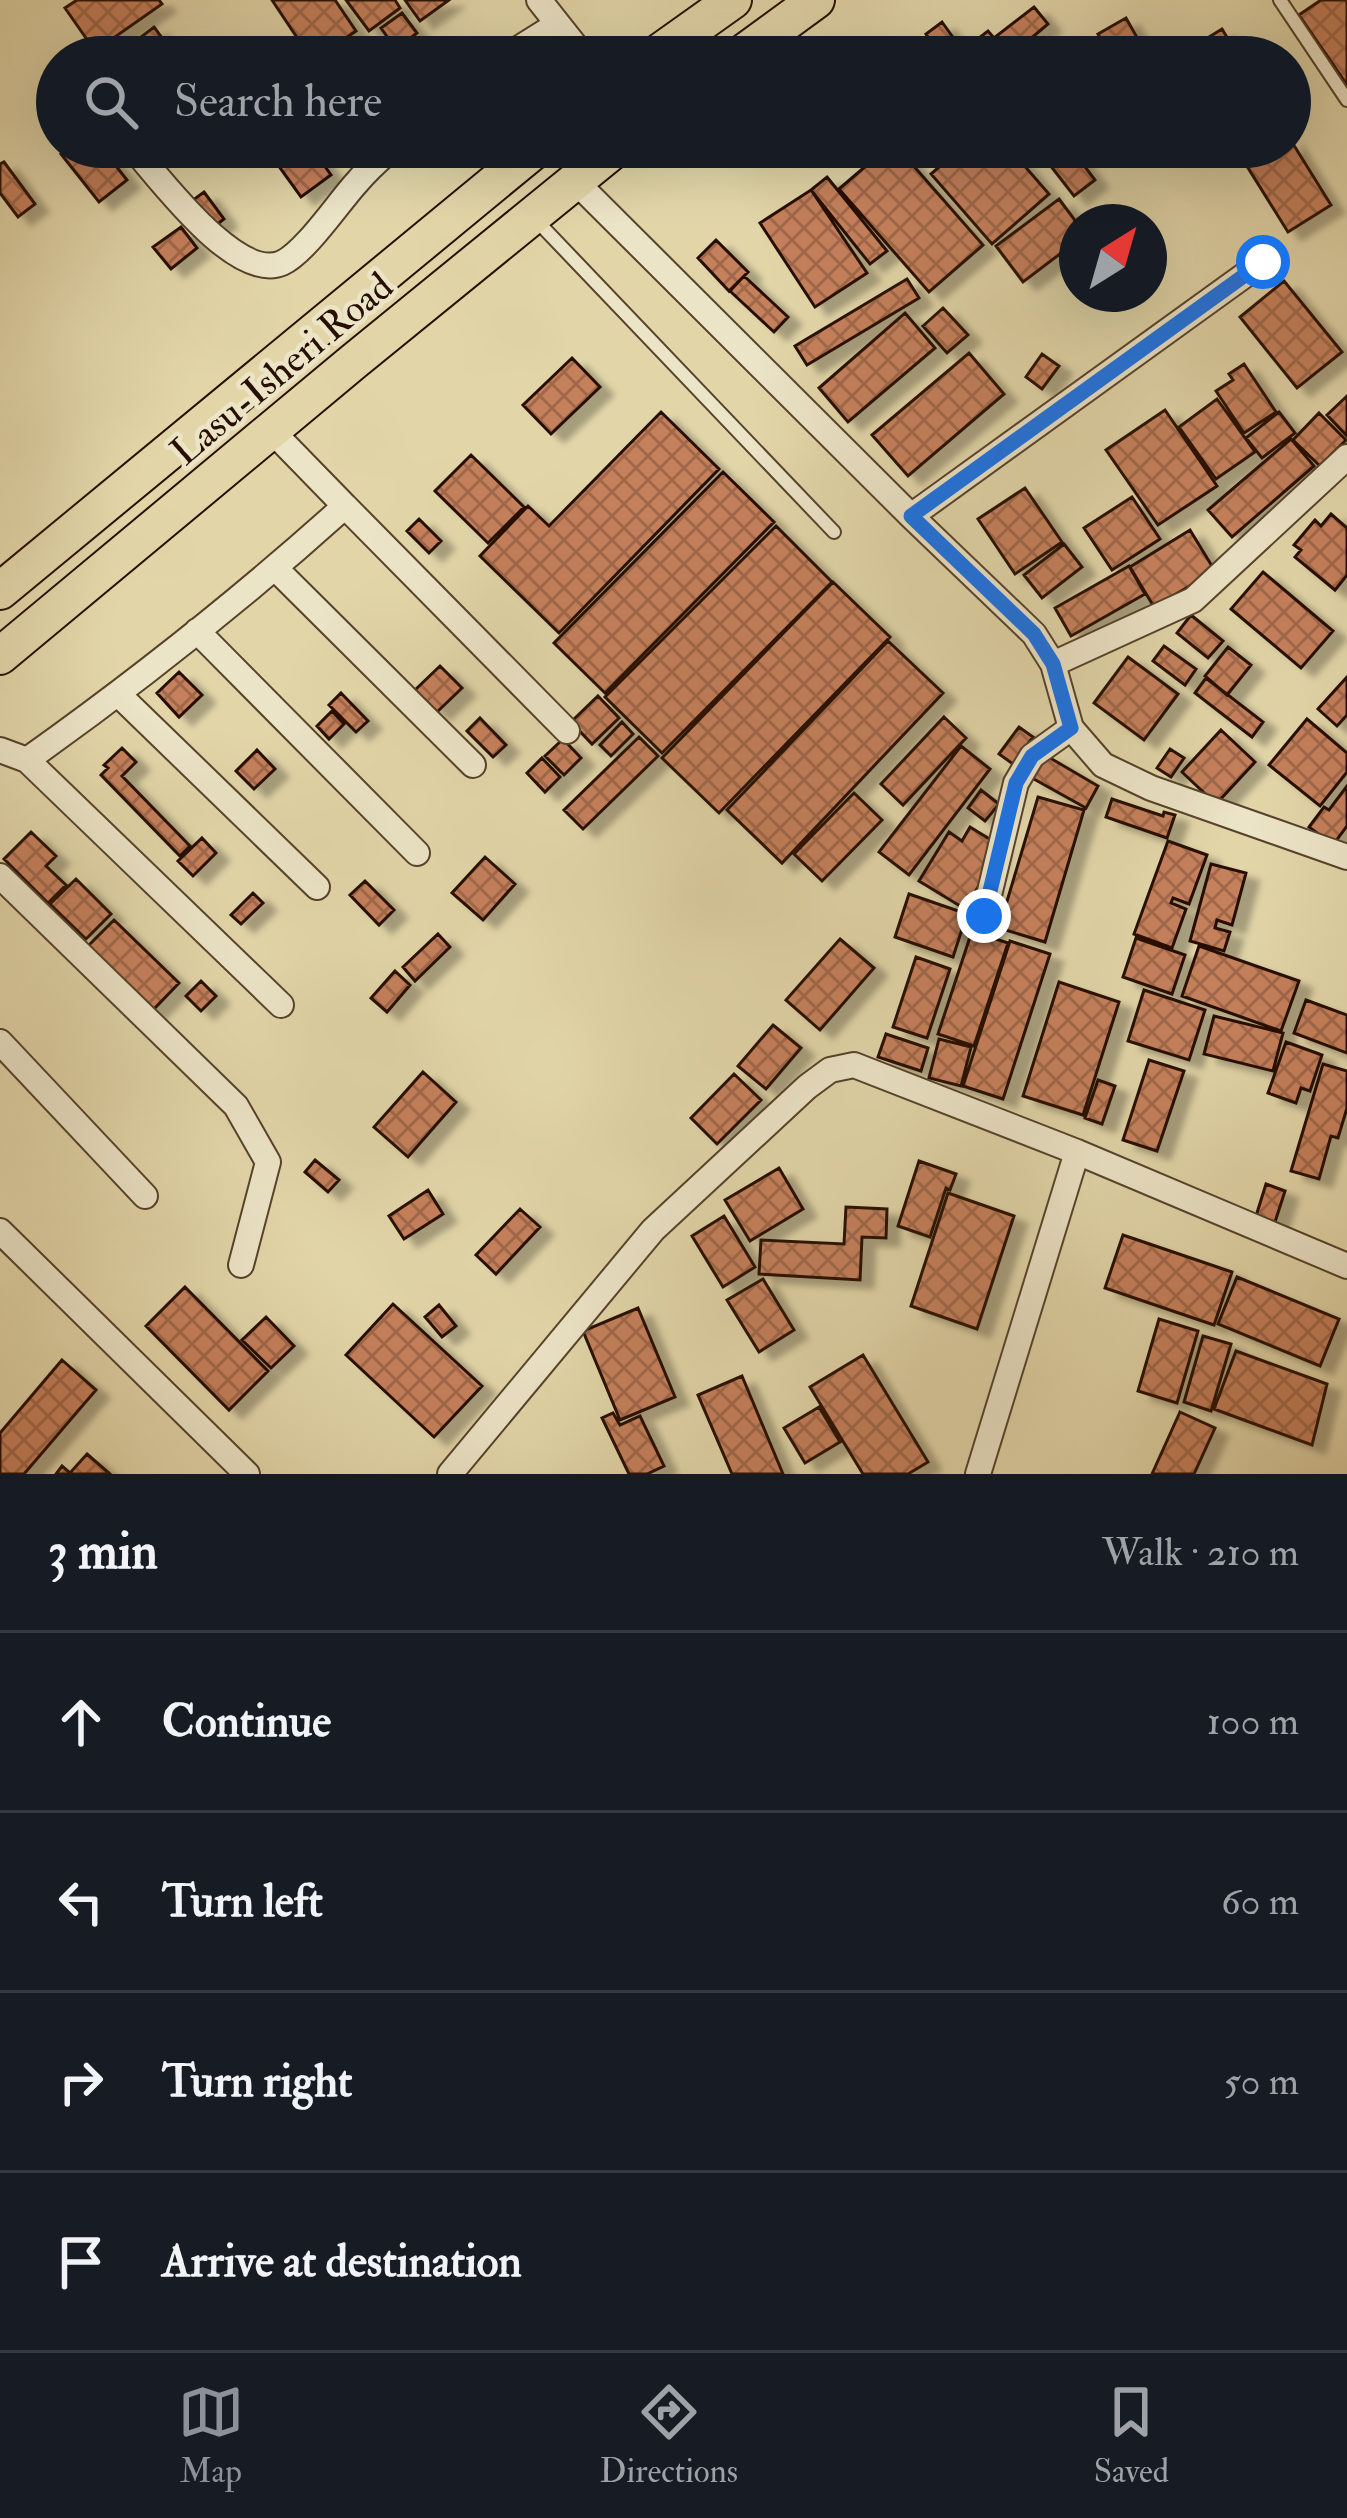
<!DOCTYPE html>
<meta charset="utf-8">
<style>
:root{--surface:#171b24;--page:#20242c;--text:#f1f3f6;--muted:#9ea1a6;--line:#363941;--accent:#8c9099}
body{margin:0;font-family:"IM FELL Double Pica",serif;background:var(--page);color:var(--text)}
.compass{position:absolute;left:1059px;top:204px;width:108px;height:108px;border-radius:50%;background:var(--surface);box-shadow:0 12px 48px #0002;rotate:37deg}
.stop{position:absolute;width:36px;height:36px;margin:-27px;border:9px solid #1a73e8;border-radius:50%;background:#fff}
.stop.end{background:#1a73e8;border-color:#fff;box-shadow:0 3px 12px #0008}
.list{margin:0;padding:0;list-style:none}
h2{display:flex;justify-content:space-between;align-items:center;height:156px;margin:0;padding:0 48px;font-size:51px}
h2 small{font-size:39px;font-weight:400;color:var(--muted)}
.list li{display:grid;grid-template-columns:78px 1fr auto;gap:36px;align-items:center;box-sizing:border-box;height:180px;padding:0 48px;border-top:3px solid var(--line)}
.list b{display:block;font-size:45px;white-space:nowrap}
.list em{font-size:39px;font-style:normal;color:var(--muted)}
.icon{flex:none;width:66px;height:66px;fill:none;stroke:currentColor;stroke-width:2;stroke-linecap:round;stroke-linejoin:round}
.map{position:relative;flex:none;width:1347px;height:1474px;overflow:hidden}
.search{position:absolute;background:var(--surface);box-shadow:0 12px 48px #0002;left:36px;right:36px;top:36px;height:132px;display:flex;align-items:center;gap:30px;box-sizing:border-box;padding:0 42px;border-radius:66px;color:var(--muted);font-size:45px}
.sheet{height:876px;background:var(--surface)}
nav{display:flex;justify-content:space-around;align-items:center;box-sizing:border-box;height:168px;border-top:3px solid var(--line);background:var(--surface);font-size:33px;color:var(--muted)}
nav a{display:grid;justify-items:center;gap:6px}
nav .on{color:var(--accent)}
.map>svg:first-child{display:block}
.building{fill:url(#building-cross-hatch);stroke:#271001;stroke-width:3;filter:url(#shadow)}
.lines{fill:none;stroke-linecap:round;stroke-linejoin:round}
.service-casing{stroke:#56422b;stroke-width:16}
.minor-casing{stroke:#56422b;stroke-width:28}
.primary-casing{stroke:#271001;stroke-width:40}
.service{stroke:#ece4c7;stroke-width:12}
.minor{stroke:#ece4c7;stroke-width:24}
.primary{stroke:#e2d6a9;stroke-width:36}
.route{stroke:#1a73e8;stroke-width:15}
.labels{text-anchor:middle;stroke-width:9;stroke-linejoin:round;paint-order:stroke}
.street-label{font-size:39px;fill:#271001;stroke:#ece4c7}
</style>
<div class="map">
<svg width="1347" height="1474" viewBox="0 0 1347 1474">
<defs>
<pattern id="building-cross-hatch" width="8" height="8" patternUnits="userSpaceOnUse" patternTransform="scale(3)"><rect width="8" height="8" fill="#c5805c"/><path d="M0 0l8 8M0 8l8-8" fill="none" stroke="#a0674a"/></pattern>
<filter id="shadow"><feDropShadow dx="13" dy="8" stdDeviation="3" flood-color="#0004"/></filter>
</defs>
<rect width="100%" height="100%" fill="#e2d6a9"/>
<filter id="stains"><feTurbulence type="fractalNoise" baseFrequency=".00167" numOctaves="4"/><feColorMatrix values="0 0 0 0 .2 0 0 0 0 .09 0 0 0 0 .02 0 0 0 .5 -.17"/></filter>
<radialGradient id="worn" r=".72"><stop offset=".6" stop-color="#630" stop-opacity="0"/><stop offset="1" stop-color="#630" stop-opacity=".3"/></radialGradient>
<path class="building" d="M77,0H159L162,4L95,51L65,8Z
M272,0H335L356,31L318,57H310Z
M346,0H395L400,8L369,31Z
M405,0H449L420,21Z
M1321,0H1347V85L1299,15Z
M1034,7L1048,24L1029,40L1039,52L1033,57H970L966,48L988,31L994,38Z
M402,13L417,33L396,49L381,28Z
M1126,18L1148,57H1111L1098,34Z
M942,22L967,57H942L926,34Z
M154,27L176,57H115Z
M1222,29L1239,57H1179L1178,56Z
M1290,139L1331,205L1288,232L1235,147H1290Z
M71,147H101L127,180L99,202L61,154Z
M265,147H311L331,175L301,197Z
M888,147H897L983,245L929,292L839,189Z
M962,147H1008L1049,194L992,244L931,174Z
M1036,147H1070L1095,180L1074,196Z
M4,162L35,204L18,217L0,193V164Z
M827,177L887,251L870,264L811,190Z
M811,190L867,273L815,307L760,223Z
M204,192L224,219L210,230L189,203Z
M1059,199L1077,223V241L1023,282L996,246Z
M181,227L197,248L171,269L153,247Z
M716,240L748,272L729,291L698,258Z
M744,276L788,317L774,332L730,291Z
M907,279L919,298L807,365L795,346Z
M1284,281L1342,352L1297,388L1240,317Z
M943,308L968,335L947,353L923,326Z
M905,313L935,348L848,422L819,388Z
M969,353L1004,394L908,476L872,435Z
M1042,354L1059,366L1042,389L1026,377Z
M572,358L600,387L551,434L523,405Z
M1244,364L1276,412L1244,433L1216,391L1233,380L1229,374Z
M1347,396V436L1327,415Z
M1217,399L1255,452L1216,479L1179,427Z
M1165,410L1217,486L1158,525L1106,450Z
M661,412L719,469L559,633L480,556L528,506L549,526Z
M1279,412L1295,433L1262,458L1246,438Z
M1319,413L1346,440L1320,466L1293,440Z
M1291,439L1314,466L1232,537L1208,510Z
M471,455L524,507L488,543L435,491Z
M723,472L774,522L605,693L554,643Z
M1025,488L1062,542L1015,574L978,519Z
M1132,497L1160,539L1112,570L1084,528Z
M1331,514L1347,528V575L1335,590L1295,557L1301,550L1294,545L1315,520L1321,526Z
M419,519L441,541L429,553L407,531Z
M776,526L832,582L662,753L605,697Z
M1190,530L1215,571L1154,607L1130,567Z
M1064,544L1082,567L1042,598L1024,575Z
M1129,566L1145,594L1071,636L1055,608Z
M1263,572L1333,631L1301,668L1231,609Z
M833,582L890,637L719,813L662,758Z
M1191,615L1223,641L1208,658L1177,633Z
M888,641L943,693L782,863L727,810Z
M1164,646L1196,669L1185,685L1153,661Z
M1228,647L1251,665L1227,695L1205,676Z
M1128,657L1178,694L1144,740L1094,703Z
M440,666L462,688L437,712L415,690Z
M179,672L202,695L179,717L157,693Z
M1347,677V715L1337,726L1318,709Z
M1206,678L1263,722L1252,737L1195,693Z
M341,693L368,721L356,732L329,705Z
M598,696L619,718L592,744L571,722Z
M332,711L344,724L329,739L317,726Z
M944,717L966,738L903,805L881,784Z
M480,718L506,745L493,757L467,731Z
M1307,719L1347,753V772L1320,806L1269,765Z
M622,722L633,734L611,756L600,745Z
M1019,727L1033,737L1013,764L999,754Z
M1221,730L1255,762L1216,804L1182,772Z
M639,737L658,756L583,829L564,810Z
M563,739L581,758L564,775L545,756Z
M961,746L990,769L909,875L879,852Z
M122,748L136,762L122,776L190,846L180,856L101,775L108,768L104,765Z
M1170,749L1184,758L1171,777L1157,768Z
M257,750L275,769L254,789L236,771Z
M1045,755L1098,786L1086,808L1032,778Z
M542,758L560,777L545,792L527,773Z
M1347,786V826L1333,845L1309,827L1324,807L1329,810Z
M981,790L999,804L985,821L968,808Z
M854,793L882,820L822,881L794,854Z
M1038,797L1084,810L1045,942L999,928Z
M1112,799L1163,816L1164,812L1175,815L1167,838L1106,817Z
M970,827L996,843L994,860L965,909L919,881L949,832L962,841Z
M31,832L56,856L46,866L66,885L48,903L4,859Z
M202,838L216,853L193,876L178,861Z
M1168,841L1207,855L1189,904L1173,898L1171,903L1186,909L1172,948L1134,934Z
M485,857L515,884L483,920L452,893Z
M1211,864L1246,873L1232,925L1217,920L1215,928L1230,932L1224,951L1190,941Z
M76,879L111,914L86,939L50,904Z
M365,881L394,910L379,925L350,895Z
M253,893L263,903L241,924L231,915Z
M909,894L967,914L953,957L895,937Z
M114,920L179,983L151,1012L86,948Z
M972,931L1008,943L974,1046L938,1034Z
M438,934L450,947L415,981L403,967Z
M1136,938L1185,955L1172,994L1123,977Z
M840,939L874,968L820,1030L786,1000Z
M1010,941L1050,954L1003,1099L963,1086Z
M1199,946L1299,981L1281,1031L1182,996Z
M916,957L950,969L927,1038L893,1027Z
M395,971L410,985L387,1012L371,998Z
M201,981L216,996L201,1011L186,996Z
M1059,982L1119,1002L1083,1115L1023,1096Z
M1144,990L1205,1010L1189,1060L1128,1041Z
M1306,1000L1347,1015V1053L1294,1033Z
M1214,1016L1283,1033L1273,1071L1204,1054Z
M773,1025L801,1048L766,1089L738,1066Z
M886,1034L928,1048L921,1071L878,1057Z
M939,1039L971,1047L961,1086L929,1078Z
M1286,1042L1322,1055L1310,1091L1301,1088L1296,1103L1268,1093Z
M1149,1060L1184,1071L1157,1151L1123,1140Z
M1323,1064L1347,1071V1108L1338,1138L1331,1136L1319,1179L1291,1171Z
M423,1072L456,1102L408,1157L374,1127Z
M734,1074L761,1100L717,1144L691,1118Z
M1098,1080L1115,1086L1102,1124L1085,1118Z
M315,1160L339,1180L328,1192L305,1172Z
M919,1161L956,1174L950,1190L946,1188L930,1237L898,1226Z
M779,1168L803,1209L750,1241L725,1200Z
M1266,1184L1285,1191L1275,1222L1256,1216Z
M428,1190L443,1214L404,1239L389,1216Z
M948,1193L1014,1216L977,1329L911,1306Z
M846,1207L887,1209L886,1238L862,1237L860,1280L759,1274L761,1240L844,1244Z
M520,1209L540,1227L496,1274L476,1255Z
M724,1216L755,1267L723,1287L692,1236Z
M1123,1235L1232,1272L1214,1325L1105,1288Z
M1237,1277L1339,1319L1320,1366L1218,1324Z
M763,1279L794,1330L759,1352L727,1300Z
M185,1287L268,1371L229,1410L146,1326Z
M393,1304L482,1386L434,1437L346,1355Z
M439,1305L456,1326L442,1337L425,1317Z
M638,1308L675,1397L620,1420L583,1331Z
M266,1317L294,1346L271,1368L242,1340Z
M1159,1319L1198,1331L1177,1403L1138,1391Z
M1203,1336L1231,1344L1211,1411L1184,1402Z
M1236,1351L1327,1384L1312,1445L1214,1409Z
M863,1355L928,1462L908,1474H863L810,1387Z
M62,1360L96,1390L24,1474H0V1433Z
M742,1376L783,1474H732L698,1395Z
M819,1407L840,1442L805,1463L784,1428Z
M1180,1412L1215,1428L1194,1474H1152Z
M613,1413L620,1425L640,1416L664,1466L647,1474H629L602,1418Z
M87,1454L110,1474H56L62,1466L70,1473Z"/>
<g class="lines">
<defs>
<path id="service" d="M1280,0L1347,100
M536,220L834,532"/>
<path id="minor" d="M539,0L584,57
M505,57L558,24
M132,147C159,177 236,283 282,263C306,252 340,200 359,180C369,168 381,158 393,147
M575,181L911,516L1034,634L1053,664L1071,728L1103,765L1151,788L1347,857
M345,506L567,731
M911,516L1263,262
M276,569L473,765
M197,631L417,853
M1053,664L1193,600L1347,457
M119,695L317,887
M0,750L27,760C138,681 244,597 345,506L271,430
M27,760L281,1005
M0,876L236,1106L268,1162L241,1265
M984,916L1016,783L1032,756L1071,728
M0,1042L145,1196
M0,1231L247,1474
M450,1474L653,1230L807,1087L830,1070L854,1065L1077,1152
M978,1474L1077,1152L1347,1266"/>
<path id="primary" d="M653,57L733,0
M738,57L816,0
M0,591L538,147
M0,656L353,362L617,147"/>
</defs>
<use href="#service" class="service-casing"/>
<use href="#minor" class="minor-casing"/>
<use href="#primary" class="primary-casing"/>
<use href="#service" class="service"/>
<use href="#minor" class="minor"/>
<use href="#primary" class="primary"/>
</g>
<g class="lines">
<path class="route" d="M984,916L1016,783L1032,756L1071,728L1053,664L1034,634L911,516L1263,262"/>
</g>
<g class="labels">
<g class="street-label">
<text transform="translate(281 368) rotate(-40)" y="14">Lasu-Isheri Road</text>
</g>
</g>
<rect width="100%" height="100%" filter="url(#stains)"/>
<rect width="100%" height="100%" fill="url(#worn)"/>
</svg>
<svg class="compass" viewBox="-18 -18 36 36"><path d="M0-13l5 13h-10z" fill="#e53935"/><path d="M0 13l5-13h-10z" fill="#9ea1a6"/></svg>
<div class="stop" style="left:1263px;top:262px"></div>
<div class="stop end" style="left:984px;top:916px"></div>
<div class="search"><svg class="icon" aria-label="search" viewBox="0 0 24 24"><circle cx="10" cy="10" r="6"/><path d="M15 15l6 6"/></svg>Search here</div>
</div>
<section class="sheet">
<h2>3 min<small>Walk · 210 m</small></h2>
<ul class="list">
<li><svg class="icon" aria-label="ahead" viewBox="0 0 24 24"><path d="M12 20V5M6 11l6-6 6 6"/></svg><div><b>Continue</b></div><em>100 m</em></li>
<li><svg class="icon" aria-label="left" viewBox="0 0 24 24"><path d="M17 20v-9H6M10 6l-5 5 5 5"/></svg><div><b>Turn left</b></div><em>60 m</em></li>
<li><svg class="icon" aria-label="right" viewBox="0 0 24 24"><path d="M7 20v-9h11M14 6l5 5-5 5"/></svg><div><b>Turn right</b></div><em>50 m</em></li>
<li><svg class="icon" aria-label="arrive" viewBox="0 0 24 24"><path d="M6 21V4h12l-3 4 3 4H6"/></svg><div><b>Arrive at destination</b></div></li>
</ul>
</section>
<nav>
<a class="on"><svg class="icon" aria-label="map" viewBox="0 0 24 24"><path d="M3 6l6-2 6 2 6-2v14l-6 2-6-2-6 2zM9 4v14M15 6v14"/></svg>Map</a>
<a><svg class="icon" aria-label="directions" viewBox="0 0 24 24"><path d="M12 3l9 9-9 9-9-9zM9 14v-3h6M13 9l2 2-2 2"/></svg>Directions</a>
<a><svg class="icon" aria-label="saved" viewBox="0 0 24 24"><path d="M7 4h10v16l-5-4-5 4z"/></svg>Saved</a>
</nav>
